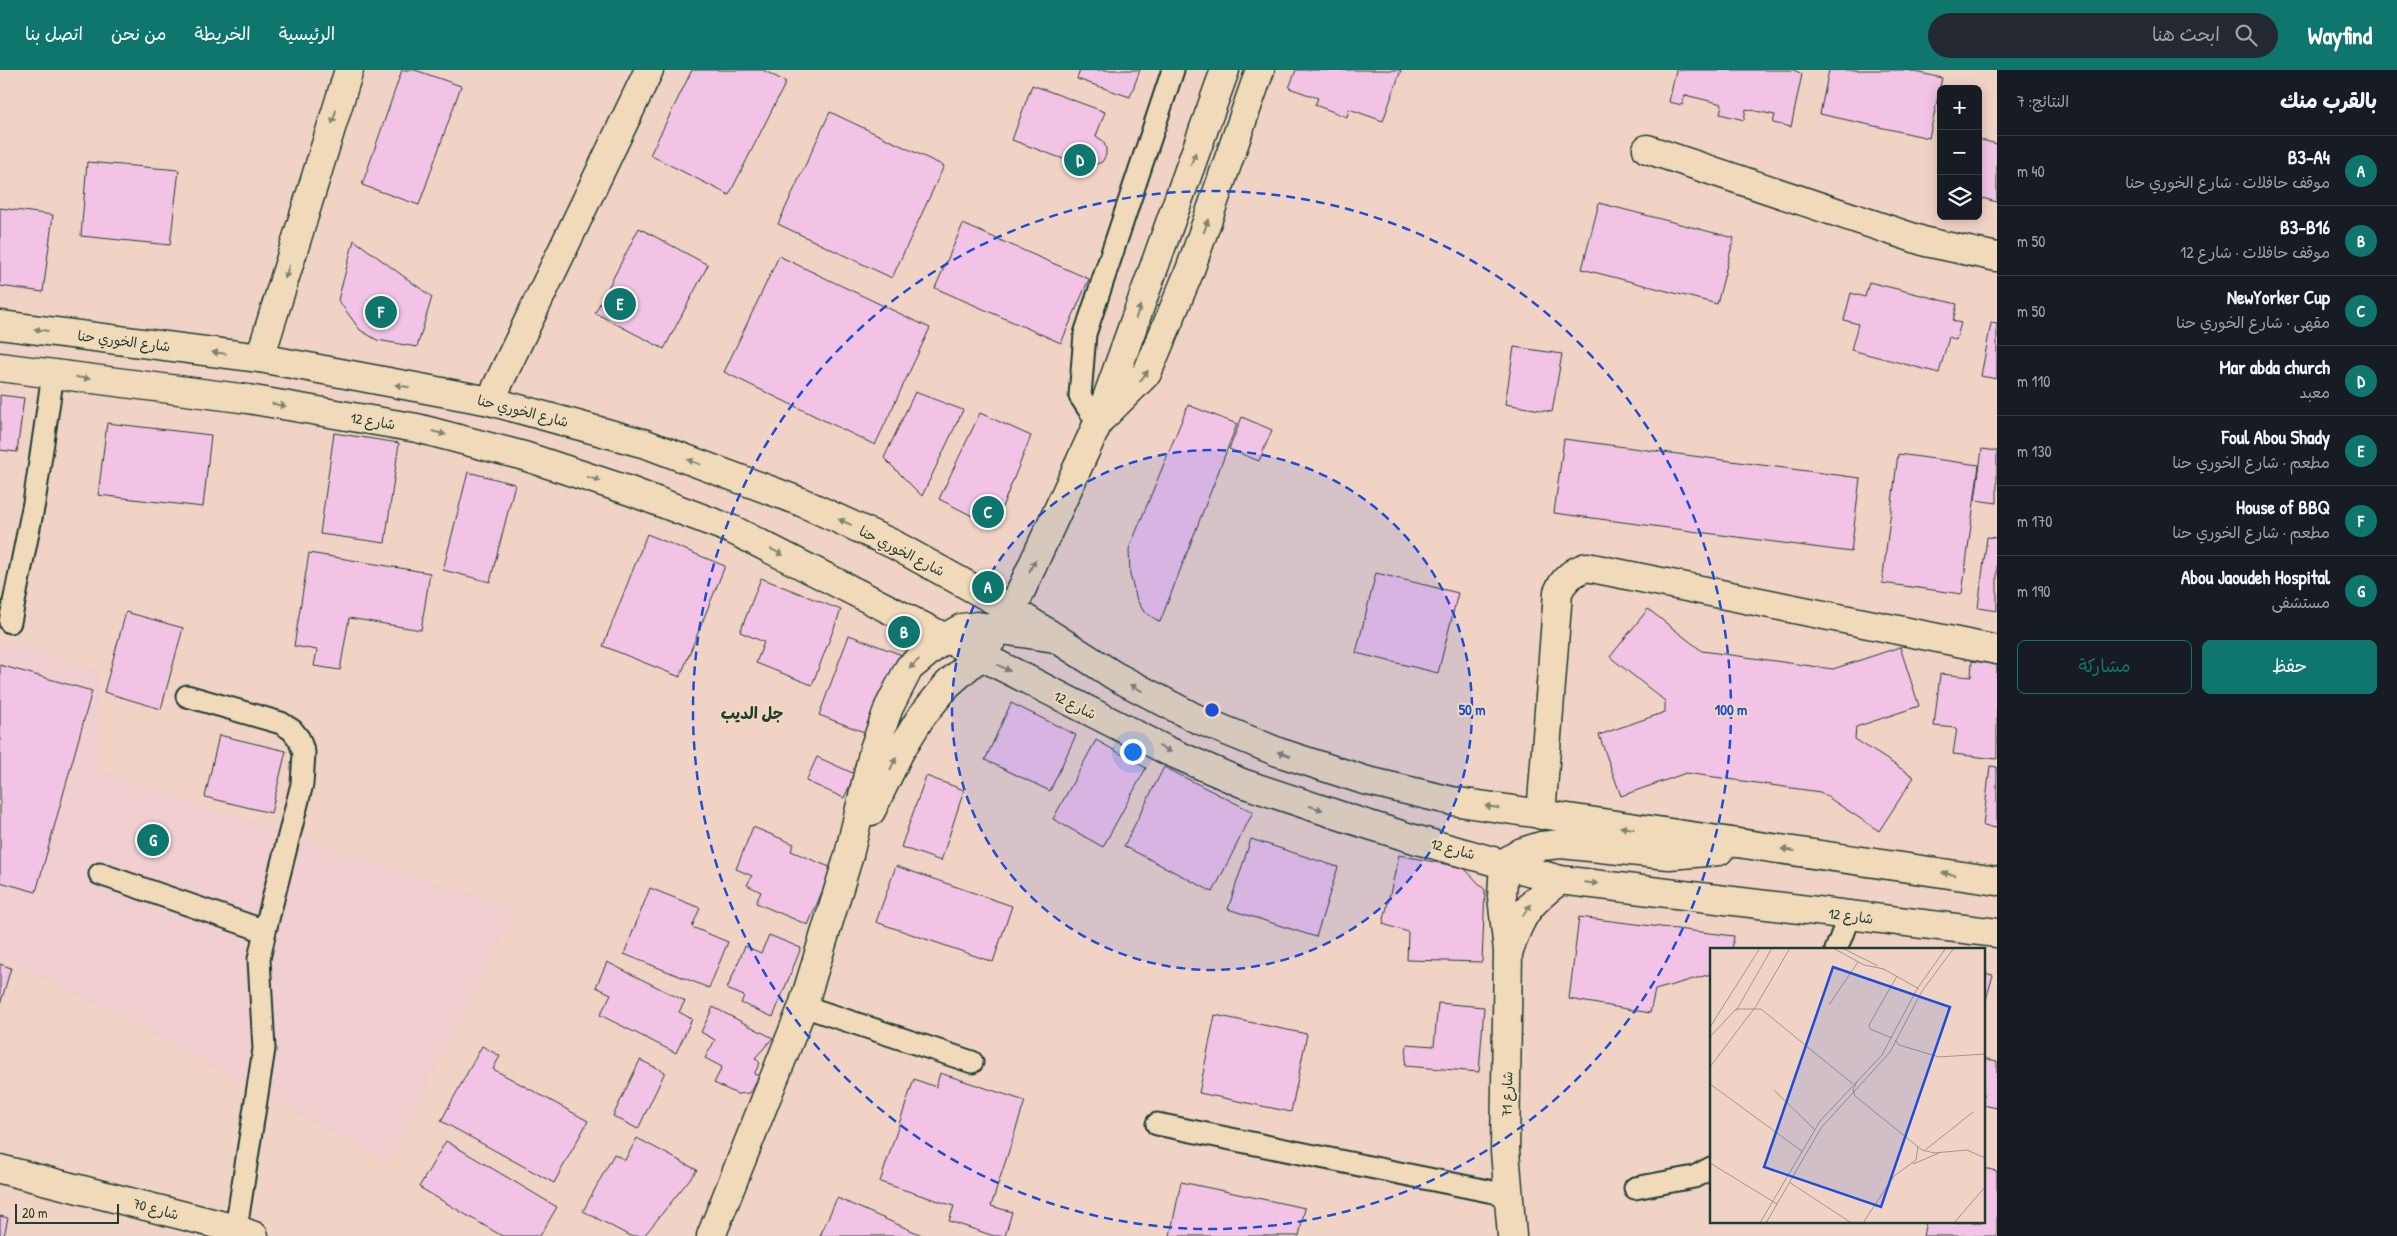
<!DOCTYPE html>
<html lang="ar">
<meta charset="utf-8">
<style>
:root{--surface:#171b24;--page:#242831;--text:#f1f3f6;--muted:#9ea1a6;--line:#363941;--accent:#0f766e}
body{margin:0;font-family:"Patrick Hand","Playpen Sans Arabic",sans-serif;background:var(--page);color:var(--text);direction:rtl}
.controls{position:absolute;right:15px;top:15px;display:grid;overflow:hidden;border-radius:8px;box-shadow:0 2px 12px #0003}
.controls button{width:45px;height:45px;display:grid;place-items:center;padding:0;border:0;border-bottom:1px solid var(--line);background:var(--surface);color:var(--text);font:25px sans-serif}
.scale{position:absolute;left:15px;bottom:12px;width:104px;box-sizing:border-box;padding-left:5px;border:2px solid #1f3d34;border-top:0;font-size:14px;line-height:18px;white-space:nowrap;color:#1f3d34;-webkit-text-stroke:4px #f1dab9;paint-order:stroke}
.you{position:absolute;left:1132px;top:681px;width:18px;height:18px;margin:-12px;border:4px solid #fff;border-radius:50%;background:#1a73e8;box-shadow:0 0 0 8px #1a73e833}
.badge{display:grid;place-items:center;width:32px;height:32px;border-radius:50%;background:var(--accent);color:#fff;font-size:16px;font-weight:700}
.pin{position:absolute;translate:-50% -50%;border:2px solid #fff;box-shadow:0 1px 5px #0006}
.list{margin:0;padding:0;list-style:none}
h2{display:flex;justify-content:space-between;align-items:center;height:65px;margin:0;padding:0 20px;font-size:21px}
h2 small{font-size:16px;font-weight:400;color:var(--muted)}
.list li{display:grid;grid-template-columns:32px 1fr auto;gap:15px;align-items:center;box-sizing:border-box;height:70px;padding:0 20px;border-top:1px solid var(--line)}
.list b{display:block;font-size:19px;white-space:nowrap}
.list p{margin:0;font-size:16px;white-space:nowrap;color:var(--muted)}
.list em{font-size:16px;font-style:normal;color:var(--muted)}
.actions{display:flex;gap:10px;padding:15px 20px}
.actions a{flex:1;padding:11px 0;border:1px solid var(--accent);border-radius:8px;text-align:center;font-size:18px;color:var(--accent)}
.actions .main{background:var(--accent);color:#fff}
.icon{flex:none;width:28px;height:28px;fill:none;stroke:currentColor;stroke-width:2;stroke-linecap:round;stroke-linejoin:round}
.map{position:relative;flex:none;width:1997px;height:1166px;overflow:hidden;direction:ltr}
header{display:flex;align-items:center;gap:30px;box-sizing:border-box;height:70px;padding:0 25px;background:var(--accent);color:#fff}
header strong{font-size:24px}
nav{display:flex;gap:28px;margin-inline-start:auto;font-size:18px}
.search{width:350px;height:45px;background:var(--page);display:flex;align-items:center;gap:12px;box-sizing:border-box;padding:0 18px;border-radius:28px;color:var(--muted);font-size:19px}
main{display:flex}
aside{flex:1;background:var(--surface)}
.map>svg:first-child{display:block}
.built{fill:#f1cecf}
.building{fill:#f2c3e5;stroke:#1f3d34}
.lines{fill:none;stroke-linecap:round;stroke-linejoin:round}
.service-casing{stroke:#1f3d34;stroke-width:25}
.minor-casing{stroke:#1f3d34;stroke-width:31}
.tertiary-casing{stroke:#1f3d34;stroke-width:31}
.secondary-casing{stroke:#1f3d34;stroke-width:31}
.motorway-casing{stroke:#1f3d34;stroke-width:31}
.service{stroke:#f1dab9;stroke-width:21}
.minor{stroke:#f1dab9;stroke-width:28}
.tertiary{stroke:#f1dab9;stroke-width:28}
.secondary{stroke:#f1dab9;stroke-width:28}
.motorway{stroke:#f1dab9;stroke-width:28}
.oneway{fill:#7d8470}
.ring{fill:none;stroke:#1d4ed8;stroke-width:2.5;stroke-dasharray:9 6}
.labels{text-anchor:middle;stroke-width:4;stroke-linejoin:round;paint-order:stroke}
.street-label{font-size:14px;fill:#1f3d34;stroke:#f1dab9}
.quarter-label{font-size:16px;font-weight:bold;fill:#1f3d34;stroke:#f1dab9}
.inset-road{fill:none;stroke:#9d978c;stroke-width:1}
.view{fill:#1d4ed8;fill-opacity:0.15;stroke:#1d4ed8;stroke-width:2.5}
.inset-edge{fill:none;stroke:#1f3d34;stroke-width:2.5}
.centre{fill:#1d4ed8;stroke:#f1dab9;stroke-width:2.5}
.ring-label{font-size:15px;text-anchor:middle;font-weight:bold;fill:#1d4ed8;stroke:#f1dab9;stroke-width:4;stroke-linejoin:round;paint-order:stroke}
</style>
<header>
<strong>Wayfind</strong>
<div class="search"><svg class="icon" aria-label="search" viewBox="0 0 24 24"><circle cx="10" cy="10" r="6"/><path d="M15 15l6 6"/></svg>ابحث هنا</div>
<nav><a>الرئيسية</a><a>الخريطة</a><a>من نحن</a><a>اتصل بنا</a></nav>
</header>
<main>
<aside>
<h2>بالقرب منك<small>النتائج: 7</small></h2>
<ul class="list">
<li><span class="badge">A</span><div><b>B3-A4</b><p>موقف حافلات · شارع الخوري حنا</p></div><em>40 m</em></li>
<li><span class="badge">B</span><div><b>B3-B16</b><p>موقف حافلات · شارع 12</p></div><em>50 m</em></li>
<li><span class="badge">C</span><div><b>NewYorker Cup</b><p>مقهى · شارع الخوري حنا</p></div><em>50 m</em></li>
<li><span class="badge">D</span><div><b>Mar abda church</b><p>معبد</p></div><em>110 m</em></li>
<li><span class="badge">E</span><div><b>Foul Abou Shady</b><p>مطعم · شارع الخوري حنا</p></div><em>130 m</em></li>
<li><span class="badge">F</span><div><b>House of BBQ</b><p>مطعم · شارع الخوري حنا</p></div><em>170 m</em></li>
<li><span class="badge">G</span><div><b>Abou Jaoudeh Hospital</b><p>مستشفى</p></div><em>190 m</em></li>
</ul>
<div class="actions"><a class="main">حفظ</a><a>مشاركة</a></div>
</aside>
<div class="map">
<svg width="1997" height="1166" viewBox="0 0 1997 1166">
<rect width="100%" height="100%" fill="#f1d3c6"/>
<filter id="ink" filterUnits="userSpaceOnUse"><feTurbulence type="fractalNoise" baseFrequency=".02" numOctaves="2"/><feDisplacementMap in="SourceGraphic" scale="10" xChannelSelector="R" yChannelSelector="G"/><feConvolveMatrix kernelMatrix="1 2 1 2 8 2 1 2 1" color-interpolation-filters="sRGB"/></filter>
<g filter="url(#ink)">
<path class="built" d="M0,569L100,603L99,701L515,840L388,1092L103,936L0,887Z"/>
<path class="building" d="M402,0H415L461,16L419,135L362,115Z
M692,0H763L786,12L729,125L650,85Z
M1080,0H1140L1130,27L1077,9Z
M1296,0H1401L1383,51L1349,39L1347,47L1315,35L1318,28L1289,18Z
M1676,0H1794L1802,4L1791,57L1773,53L1775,45L1746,39L1744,50L1720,44L1722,34L1685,25L1682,35L1669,32Z
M1829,0H1907L1942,8L1929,68L1820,44Z
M1032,15L1105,42L1096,66L1103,71L1106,78V85L1102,92L1094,95L1086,94L1085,97L1012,70Z
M830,42L944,96L892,208L778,154Z
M1978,69L1997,74V132L1978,127Z
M87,92L179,100L170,175L81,166Z
M1599,133L1734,168L1717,234L1582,199Z
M0,138L53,145L43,222L0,216Z
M963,154L1089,209L1061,273L935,218Z
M639,158L708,195L664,279L595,243Z
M354,170L432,227L417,277L377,270L360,260L338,230Z
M779,186L930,258L875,375L724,302Z
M1869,212L1957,234L1953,251L1961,253L1956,270L1949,267L1939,303L1851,280L1858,254L1844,250L1851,223L1865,227Z
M1991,253L1997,254V309L1981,306Z
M1514,277L1562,284L1552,342L1505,334Z
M915,322L963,340L922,426L884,388Z
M0,325L24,328L17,382L0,380Z
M1188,335L1237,354L1160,552L1144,542L1137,530L1130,505L1129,479Z
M980,343L1031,366L994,457L939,429Z
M1242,347L1272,360L1259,391L1229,379Z
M107,353L211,365L203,437L98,425Z
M334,363L399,373L385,473L320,464Z
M1564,369L1860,408L1851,482L1554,443Z
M1982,379L1997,381V433L1975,430Z
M1898,384L1979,395L1962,524L1882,513Z
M468,402L515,414L490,512L443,500Z
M647,464L725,496L680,607L603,576Z
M1987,467L1997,468V541L1978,538Z
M309,483L430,503L421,560L349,548L340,600L314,596L317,580L294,576Z
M1376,503L1458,523L1438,603L1356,583Z
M761,508L841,540L812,615L756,593L764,572L740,562Z
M1648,539L1702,581L1833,599L1900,577L1919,636L1856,657L1855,669L1914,707L1879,761L1820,722L1686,703L1621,726L1599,665L1665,642V631L1610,587Z
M126,542L183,558L161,639L104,622Z
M849,565L902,585L872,665L819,645Z
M1972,591L1997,594V689L1953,684L1957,658L1934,656L1940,604L1971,607Z
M0,595L92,621L36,822L0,812Z
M1011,633L1076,665L1050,721L985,690Z
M219,665L286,681L271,743L205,727Z
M1096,670L1146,698L1103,777L1053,749Z
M817,687L855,704L844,728L806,711Z
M1990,696L1997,697V758L1983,756Z
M1164,697L1253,742L1213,822L1124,776Z
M926,706L964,720L941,791L901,777Z
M753,757L794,774L791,781L832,798L808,855L756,833L761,822L747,815L752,806L736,799Z
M1251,769L1338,797L1316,867L1228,839Z
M1399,785L1464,798L1485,820L1482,892L1407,890L1408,862L1383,854Z
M896,796L1012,836L993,892L876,852Z
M650,818L700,838L692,857L728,872L709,918L624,884Z
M1579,847L1734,866L1732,880H1711V904L1655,920L1650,943L1569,929Z
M769,865L801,878L773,947L741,933L744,926L727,919L745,876L761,883Z
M607,892L685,931L679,942L692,949L676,983L600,945L611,924L596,917Z
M0,894L11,898L0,935Z
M1983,903L1993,905L1983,940Z
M1438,933L1484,937L1479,1002L1405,996L1407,974L1434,976Z
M713,937L773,968L755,988L760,993L754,1004L759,1006L750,1023L737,1024L714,1013L722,997L705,988L715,970L701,962Z
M1215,945L1307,964L1291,1042L1199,1023Z
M482,976L500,986L493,999L588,1051L554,1113L441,1051Z
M1983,988L1997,991V1038L1983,1035Z
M640,990L665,1002L638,1059L613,1046Z
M940,1003L1025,1031L991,1136L1012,1142L1005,1166H994L949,1151L954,1136L880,1112L914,1009L936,1017Z
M637,1068L697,1100L644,1166H630L583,1141L614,1084L625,1090Z
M446,1071L557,1137L540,1166H502L419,1117Z
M1983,1098L1997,1101V1166H1923L1926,1152H1983Z
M1181,1112L1305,1138L1299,1166H1170Z
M837,1128L924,1166H820Z
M0,1146L8,1148L4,1166H0Z"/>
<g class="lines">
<defs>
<path id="service" d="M1098,353L1080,326L1085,264L1173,0
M10,552L34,433L53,304
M187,626L281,653L292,660L299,669L304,683L302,714L265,861
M100,804L265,861L259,889L264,979L236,1159
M1836,880L1849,846
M803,936L972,992
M1157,1054L1508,1125
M1635,1118L1694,1107L1711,1098"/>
<path id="minor" d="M1647,79L1926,172L1997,187
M260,288L349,0
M490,331L649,0
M1541,745L1558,522C1564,509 1573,501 1587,497L1997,580
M1504,793L1502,826L1508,881L1505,1081L1512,1166
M1509,880C1521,844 1530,832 1560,810"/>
<path id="tertiary" d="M0,255L260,288L490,331L646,374L799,431L893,474L1012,540L1115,606L1195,648L1278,682L1364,710L1452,731L1997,811
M0,297L248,329L417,358L524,386L630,421L733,460L1168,681L1242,713L1350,749L1414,769L1560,810L1997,863
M1504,793L1522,782L1541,776L1561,774L1669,785L1719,781
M0,1099L236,1159L254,1166"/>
<path id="secondary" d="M871,741L899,683L921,647L948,614L980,586L1008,547
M711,1166L803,936L849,785L874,679L889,637L909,598L946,567L962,558L977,556L1055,568"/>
<path id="motorway" d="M1104,346L1147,303L1190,200L1260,0
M1012,540L1098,353L1225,0"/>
</defs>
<use href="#service" class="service-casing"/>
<use href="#minor" class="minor-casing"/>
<use href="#tertiary" class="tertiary-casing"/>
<use href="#secondary" class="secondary-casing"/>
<use href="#motorway" class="motorway-casing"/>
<use href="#service" class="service"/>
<use href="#minor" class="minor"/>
<use href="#tertiary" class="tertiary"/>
<use href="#secondary" class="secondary"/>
<use href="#motorway" class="motorway"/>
</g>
<defs><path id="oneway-solid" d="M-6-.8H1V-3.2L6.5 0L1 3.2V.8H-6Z" transform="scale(1.25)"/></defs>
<g class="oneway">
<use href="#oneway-solid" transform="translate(334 47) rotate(107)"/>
<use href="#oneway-solid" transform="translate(1193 89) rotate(-70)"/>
<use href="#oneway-solid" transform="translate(1206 156) rotate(-71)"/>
<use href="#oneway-solid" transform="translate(287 202) rotate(107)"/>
<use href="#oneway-solid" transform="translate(1138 242) rotate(-70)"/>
<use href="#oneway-solid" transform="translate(41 260) rotate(-173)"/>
<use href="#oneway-solid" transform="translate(219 283) rotate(-173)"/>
<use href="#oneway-solid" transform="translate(1144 306) rotate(-54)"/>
<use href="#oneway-solid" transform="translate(83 308) rotate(7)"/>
<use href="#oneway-solid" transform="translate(402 316) rotate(-170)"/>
<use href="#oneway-solid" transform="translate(279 335) rotate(11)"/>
<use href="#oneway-solid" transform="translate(439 363) rotate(15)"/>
<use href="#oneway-solid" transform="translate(694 392) rotate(-160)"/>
<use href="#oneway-solid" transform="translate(594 409) rotate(18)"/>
<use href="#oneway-solid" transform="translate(845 452) rotate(-156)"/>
<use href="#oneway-solid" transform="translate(777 482) rotate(27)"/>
<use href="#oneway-solid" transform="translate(1032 496) rotate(-65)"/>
<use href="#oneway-solid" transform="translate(914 594) rotate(137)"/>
<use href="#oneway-solid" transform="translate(1004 598) rotate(27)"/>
<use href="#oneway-solid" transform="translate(1136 618) rotate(-153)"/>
<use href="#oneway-solid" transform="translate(1165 679) rotate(25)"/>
<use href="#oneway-solid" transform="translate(1284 684) rotate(-162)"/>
<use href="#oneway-solid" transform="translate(893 694) rotate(-64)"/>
<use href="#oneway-solid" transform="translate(1492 737) rotate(-171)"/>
<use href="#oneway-solid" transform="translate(1316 738) rotate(18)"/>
<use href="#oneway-solid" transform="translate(1627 758) rotate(-172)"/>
<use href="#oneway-solid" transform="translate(1788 780) rotate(-171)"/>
<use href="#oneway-solid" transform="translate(1949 804) rotate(-171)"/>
<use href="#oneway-solid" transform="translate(1591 813) rotate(7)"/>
<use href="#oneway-solid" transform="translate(1527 840) rotate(-54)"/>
</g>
</g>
<circle cx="1212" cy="640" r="260" fill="#1d4ed8" fill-opacity=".12"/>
<g class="ring">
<circle cx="1212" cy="640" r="260"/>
<circle cx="1212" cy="640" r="519"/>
</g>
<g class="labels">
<g class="street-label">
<text transform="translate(124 271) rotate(7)" y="5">شارع الخوري حنا</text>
<text transform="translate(523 341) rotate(14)" y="5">شارع الخوري حنا</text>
<text transform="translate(373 351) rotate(9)" y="5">شارع 12</text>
<text transform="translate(902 481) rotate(27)" y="5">شارع الخوري حنا</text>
<text transform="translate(1075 635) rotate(27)" y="5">شارع 12</text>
<text transform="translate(1453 779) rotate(15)" y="5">شارع 12</text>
<text transform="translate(1851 846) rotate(7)" y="5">شارع 12</text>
<text transform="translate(1507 1024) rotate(-89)" y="5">شارع 71</text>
<text transform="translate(156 1139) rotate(15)" y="5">شارع 70</text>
</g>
<g class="quarter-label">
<text x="752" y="649">جل الديب</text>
</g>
</g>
<g transform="translate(1710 878)">
<rect width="275" height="275" fill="#f1d3c6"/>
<path class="inset-road" d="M123,0L154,17L174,21M132,0L168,18M172,20L209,41M119,57L148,14M26,63L62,0M0,79L50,0M0,89L26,61H51L143,136M182,90L160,81L159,77L187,28M185,92L189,97L229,109L275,106M0,119L46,58L80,0M147,133L143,142L145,148L212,202L224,205L257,202L275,210M0,136L93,204M64,142L104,181M214,203L263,164M0,215L67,256M203,216L229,205M79,234L140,274M50,275L110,173L172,107L207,41L236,0M56,275L111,180L180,104L212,43L244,0M153,275L184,228L206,212L208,198M244,275L275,239"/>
<path class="view" d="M123,19L240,59L171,259L54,219Z"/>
<rect width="275" height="275" class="inset-edge"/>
</g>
<circle cx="1212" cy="640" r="8" class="centre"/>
<g class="ring-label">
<text x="1472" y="645">50 m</text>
<text x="1731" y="645">100 m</text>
</g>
</svg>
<div class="controls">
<button>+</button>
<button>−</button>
<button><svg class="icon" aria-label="layers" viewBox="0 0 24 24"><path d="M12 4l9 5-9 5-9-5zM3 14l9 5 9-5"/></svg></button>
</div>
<div class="scale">20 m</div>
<div class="you"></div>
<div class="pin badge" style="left:988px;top:517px">A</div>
<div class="pin badge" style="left:904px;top:562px">B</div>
<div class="pin badge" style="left:988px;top:442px">C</div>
<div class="pin badge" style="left:1080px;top:90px">D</div>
<div class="pin badge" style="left:620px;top:234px">E</div>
<div class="pin badge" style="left:381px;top:242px">F</div>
<div class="pin badge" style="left:153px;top:770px">G</div>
</div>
</main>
